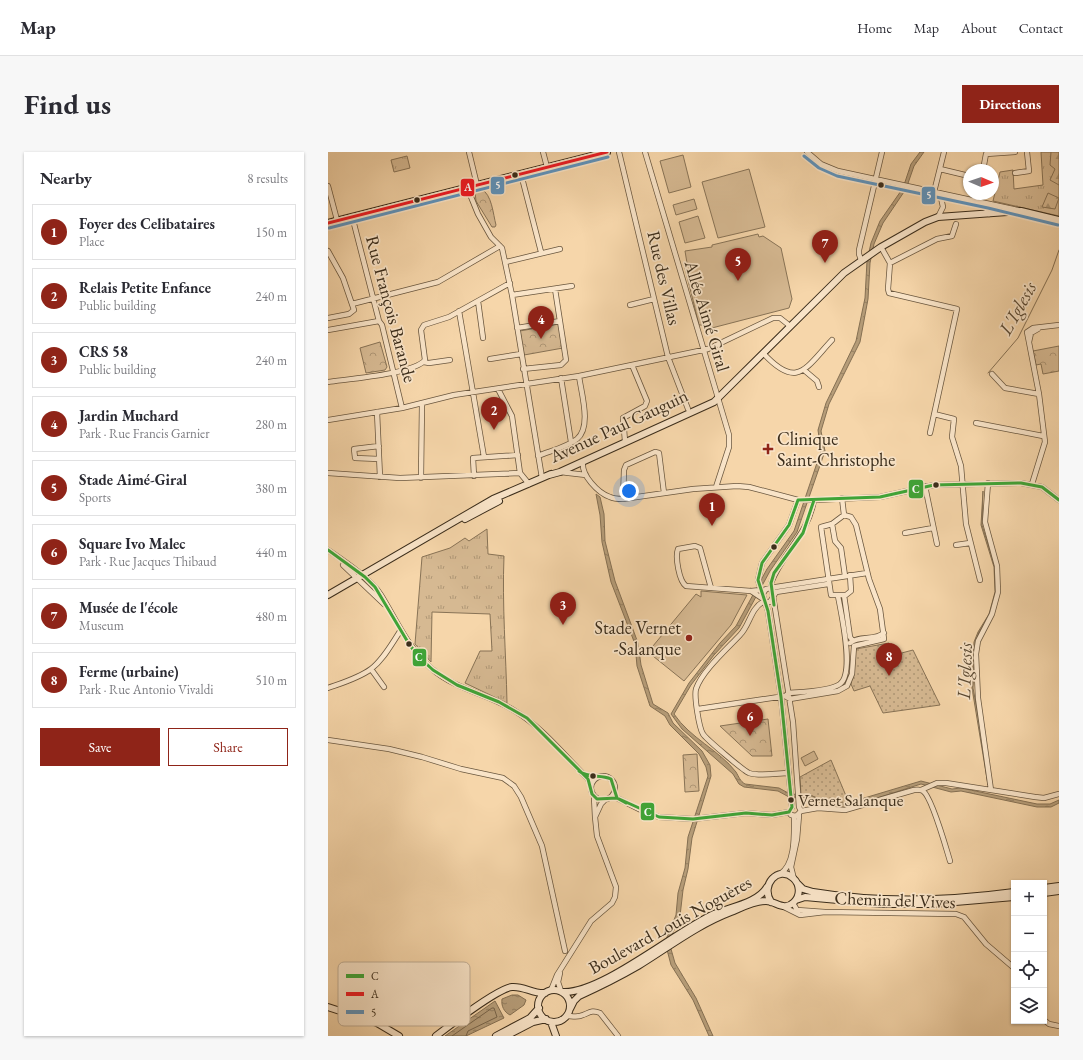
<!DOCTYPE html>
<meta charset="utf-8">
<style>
:root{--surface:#fff;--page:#f7f7f7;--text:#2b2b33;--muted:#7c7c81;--line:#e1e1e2;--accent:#8f2418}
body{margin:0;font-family:"EB Garamond",serif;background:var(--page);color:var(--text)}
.controls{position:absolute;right:12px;bottom:12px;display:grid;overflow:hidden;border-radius:0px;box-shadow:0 1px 3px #0004}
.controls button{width:36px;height:36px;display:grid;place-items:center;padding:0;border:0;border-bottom:1px solid var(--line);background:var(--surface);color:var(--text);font:20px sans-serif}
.compass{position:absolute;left:635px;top:12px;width:36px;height:36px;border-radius:50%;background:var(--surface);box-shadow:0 1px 3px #0004;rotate:92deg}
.you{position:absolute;left:301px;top:339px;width:14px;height:14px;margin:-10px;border:3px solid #fff;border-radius:50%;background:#1a73e8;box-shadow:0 0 0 6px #1a73e833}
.badge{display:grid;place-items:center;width:26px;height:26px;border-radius:50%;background:var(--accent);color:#fff;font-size:13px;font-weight:700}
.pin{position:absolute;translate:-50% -33px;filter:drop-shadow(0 1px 2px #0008)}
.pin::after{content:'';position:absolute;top:21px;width:14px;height:12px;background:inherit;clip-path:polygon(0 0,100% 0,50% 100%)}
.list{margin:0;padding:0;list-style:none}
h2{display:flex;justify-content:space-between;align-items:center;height:52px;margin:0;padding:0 16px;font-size:17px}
h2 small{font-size:13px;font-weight:400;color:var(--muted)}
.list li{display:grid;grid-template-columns:26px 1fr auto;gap:12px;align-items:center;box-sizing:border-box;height:56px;margin:0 8px 8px;padding:0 8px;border:1px solid var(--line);border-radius:0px}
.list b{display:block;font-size:15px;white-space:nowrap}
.list p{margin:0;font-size:13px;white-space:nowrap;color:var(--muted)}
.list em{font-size:13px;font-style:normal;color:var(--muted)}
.actions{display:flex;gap:8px;padding:12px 16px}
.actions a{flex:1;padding:9px 0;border:1px solid var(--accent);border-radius:0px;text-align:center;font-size:14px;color:var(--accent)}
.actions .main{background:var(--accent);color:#fff}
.icon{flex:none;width:22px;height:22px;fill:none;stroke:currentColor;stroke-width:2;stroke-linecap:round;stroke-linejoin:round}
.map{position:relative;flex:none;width:731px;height:884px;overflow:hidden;border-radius:0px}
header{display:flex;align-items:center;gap:24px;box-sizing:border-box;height:56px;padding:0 20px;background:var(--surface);border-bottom:1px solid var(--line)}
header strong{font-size:19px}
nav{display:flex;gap:22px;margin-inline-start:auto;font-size:14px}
.intro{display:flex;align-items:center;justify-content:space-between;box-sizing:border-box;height:96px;padding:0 24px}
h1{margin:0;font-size:28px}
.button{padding:10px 18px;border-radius:0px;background:var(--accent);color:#fff;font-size:14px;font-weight:700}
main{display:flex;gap:24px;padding:0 24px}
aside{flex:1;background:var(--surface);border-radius:0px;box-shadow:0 1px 3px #0004}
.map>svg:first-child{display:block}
.grass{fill:url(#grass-tufts);stroke:#887356}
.forest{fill:url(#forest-firs);stroke:#887356}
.park{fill:url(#park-crowns);stroke:#887356}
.garden{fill:url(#garden-dots);stroke:#887356}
.pitch{fill:#d6b992;stroke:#887356}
.water{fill:url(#water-ripples);stroke:#857053}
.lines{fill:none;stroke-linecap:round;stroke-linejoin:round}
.shore{stroke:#78654a;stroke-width:1}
.stream{stroke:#857053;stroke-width:1}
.street-casing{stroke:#6a573f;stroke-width:6}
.secondary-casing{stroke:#3b2d1b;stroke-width:8}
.street{stroke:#f9e4c8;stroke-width:4.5}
.secondary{stroke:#f9e4c8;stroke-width:6}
.bus-1-casing{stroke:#f9e4c8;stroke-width:6}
.bus-2-casing{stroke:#f9e4c8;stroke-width:6}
.bus-3-casing{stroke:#f9e4c8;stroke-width:6}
.bus-1{stroke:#3fa437;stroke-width:3}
.bus-2{stroke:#ed1c24;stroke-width:3}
.bus-3{stroke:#5f94be;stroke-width:3}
.bus-dot{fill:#3b2d1b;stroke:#f9e4c8;stroke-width:1.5}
.poi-dot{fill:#8f2418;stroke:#f9e4c8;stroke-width:1.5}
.labels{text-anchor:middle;stroke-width:3.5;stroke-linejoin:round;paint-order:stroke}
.bus-label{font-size:17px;fill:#3b2d1b;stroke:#f9e4c8;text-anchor:start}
.street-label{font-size:18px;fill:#3b2d1b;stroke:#f9e4c8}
.poi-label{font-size:18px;fill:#3b2d1b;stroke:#f9e4c8;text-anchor:start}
.water-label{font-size:19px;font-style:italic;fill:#5a4932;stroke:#f9e4c8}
.key{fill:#f9e4c8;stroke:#c0ad94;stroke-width:1}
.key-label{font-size:11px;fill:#3b2d1b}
.line-badge{stroke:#f9e4c8;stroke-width:1.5}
.badge-label{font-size:11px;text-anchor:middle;font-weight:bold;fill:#fff}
</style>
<header>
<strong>Map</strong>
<nav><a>Home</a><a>Map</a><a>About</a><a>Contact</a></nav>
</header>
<div class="intro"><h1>Find us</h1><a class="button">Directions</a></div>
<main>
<aside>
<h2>Nearby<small>8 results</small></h2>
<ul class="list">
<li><span class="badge">1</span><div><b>Foyer des Celibataires</b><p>Place</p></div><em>150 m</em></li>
<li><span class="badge">2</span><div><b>Relais Petite Enfance</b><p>Public building</p></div><em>240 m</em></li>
<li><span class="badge">3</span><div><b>CRS 58</b><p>Public building</p></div><em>240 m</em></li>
<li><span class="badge">4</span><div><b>Jardin Muchard</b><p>Park · Rue Francis Garnier</p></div><em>280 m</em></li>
<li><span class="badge">5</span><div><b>Stade Aimé-Giral</b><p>Sports</p></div><em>380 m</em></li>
<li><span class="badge">6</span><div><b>Square Ivo Malec</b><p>Park · Rue Jacques Thibaud</p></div><em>440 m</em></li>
<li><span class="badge">7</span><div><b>Musée de l'école</b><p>Museum</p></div><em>480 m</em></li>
<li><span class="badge">8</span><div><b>Ferme (urbaine)</b><p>Park · Rue Antonio Vivaldi</p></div><em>510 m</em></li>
</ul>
<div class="actions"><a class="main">Save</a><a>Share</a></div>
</aside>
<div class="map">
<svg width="731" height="884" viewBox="0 0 731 884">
<defs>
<pattern id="grass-tufts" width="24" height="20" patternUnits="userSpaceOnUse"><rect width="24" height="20" fill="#d6b992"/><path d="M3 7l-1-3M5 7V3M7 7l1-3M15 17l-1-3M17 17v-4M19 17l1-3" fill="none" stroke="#af9776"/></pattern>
<pattern id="forest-firs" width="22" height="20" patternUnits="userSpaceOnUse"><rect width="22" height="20" fill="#d6b992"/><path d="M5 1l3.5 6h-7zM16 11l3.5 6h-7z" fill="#af9776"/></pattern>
<pattern id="park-crowns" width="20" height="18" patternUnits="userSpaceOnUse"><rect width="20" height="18" fill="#d6b992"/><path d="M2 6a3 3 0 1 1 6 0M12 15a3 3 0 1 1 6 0" fill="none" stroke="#af9776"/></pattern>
<pattern id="garden-dots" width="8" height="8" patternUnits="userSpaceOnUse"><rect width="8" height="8" fill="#d6b992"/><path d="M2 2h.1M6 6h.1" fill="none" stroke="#af9776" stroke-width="1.8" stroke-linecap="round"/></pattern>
<pattern id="water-ripples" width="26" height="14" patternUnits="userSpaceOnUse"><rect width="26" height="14" fill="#b69d79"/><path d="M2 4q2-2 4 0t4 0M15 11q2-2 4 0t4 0" fill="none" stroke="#958062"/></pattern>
</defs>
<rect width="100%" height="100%" fill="#f6d6aa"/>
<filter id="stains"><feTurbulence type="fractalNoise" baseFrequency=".005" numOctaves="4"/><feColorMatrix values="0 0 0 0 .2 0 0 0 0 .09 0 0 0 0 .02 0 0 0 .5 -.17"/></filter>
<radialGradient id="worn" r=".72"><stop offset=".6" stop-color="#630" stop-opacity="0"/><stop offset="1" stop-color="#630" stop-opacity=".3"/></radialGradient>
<path class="grass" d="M713,0H731V64L665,49L672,20L685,18L686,37L715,33Z
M79,4L82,16L66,20L63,8Z
M159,377L160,402L176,404C174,453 178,502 179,551L137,531L152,499H164L162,462L104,460L103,510L87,492L94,405L122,396L137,386L141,389Z"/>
<path class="forest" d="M723,0H731V33L722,28L727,17L722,13Z
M720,41L731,46L727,57L714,55Z"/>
<path class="park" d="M153,37C164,42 165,62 168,73L167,75H164L148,49L147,40Z
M231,172L235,196L196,203L192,179Z
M52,190L59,215L57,218L38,221L32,196Z
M731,194V219L715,222L713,212L708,213L705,199Z
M440,567L444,604H424L392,574Z
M369,602L371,639L357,640L355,603Z"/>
<path class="garden" d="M561,491V493L564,492L566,503L585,498L612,553L555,561L542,534L526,539L523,532L528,497Z
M503,608L521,651H502L482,643H473L472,625Z"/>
<path class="pitch" d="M355,3L363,35L341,41L332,9Z
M421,17L437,75L390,86L374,30Z
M366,47L369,57L348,63L345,53Z
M370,64L377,86L357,91L351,70Z
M430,82L431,85L435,84L453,96L464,147L461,156L380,177L379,173H371L356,112L359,111L357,99L384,95V93Z
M373,439L419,443L403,473L356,529L320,500L368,442L373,445Z
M486,599L490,607L477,614L473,606Z"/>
<path class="water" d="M592,0H596L586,14L578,37L555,71L546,92L542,111L540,147L532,190L501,252L493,279L497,299L469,380L442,419L411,476L386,503L363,533L346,562C362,586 391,598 408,620C411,625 412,629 417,632L451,636L462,642L482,643L495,649L513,653L593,629L624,637L633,636L709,652H722L731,648V651L723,655H709L633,639L623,640L593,632L524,654L513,656L501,654L481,646L461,645L450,639L416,635L411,632L405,622L354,577L343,562L361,531L392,491L408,474L439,417L466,379L493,299L490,278L498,251L528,189L537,146L539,109L543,91L552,69L575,36L583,12Z
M655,339L654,373L667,415L668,440L662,462L651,480L648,490L645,536L655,590L660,633L644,536L646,490L650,480L661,462L667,440L666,415L653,373Z
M268,342L272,345L276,362L277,389L287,429L310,491L313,513L325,552L340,561L345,571L374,599L382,613L383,624L364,686L360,717L355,738L352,764L341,790L347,811L368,846L385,884H381L365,848L343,813L337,790L348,763L350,741L357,716L360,685L380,624L378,615L371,602L342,573L337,564L322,554L309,514L307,492L283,430L274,390L272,363Z
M184,843H190L198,848L196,853L182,863C176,860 173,854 174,847Z
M167,849L176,866L138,884H117Z"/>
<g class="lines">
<path class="shore" d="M124,884L164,856H166L169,865L140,879L138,884"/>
<path class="stream" d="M660,221L690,186L724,118L731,98"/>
<defs>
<path id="street" d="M141,0L149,33
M215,0L219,15
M291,0L340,205L360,257
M317,0L401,283V295L388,335
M479,0L493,12L510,19L690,58
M612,17L641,24
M655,18L658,2L687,0
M687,21L701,19L699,0
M193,22L213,100
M0,34L9,68
M139,35L150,62L163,85L174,96L184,143L214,326
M606,40L616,0
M655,51L661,62
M24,64L51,169L54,173L74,256
M610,65L615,55L612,41
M553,95L562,111L560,137L561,141L629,157L602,281
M0,99L15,126L26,158L21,162L0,166
M533,108L531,102V98L554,0
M178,110L232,97
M562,111L609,87L624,84L628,72
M184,143L244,134
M150,149L155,186
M24,152L110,130L172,94
M302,153L326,147
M131,159L156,305
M189,176L232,169
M0,178L51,169
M701,190L703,181L710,177
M435,201C469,238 477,217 504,188
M162,207L193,202
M96,210L101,211L122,208
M195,217L233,213L238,208L227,137
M476,218L489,229L491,235
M664,222L677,236L711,242
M233,226L243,290
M0,230C20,227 86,222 97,208L93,178L96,173L121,165L182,131
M170,237L184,264L192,321
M49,260L52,325
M606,262L626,267L624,285L633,314L638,372L652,428
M0,268L74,256L126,243L251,224L380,197L445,166H452L462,174
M648,271L715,284
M297,289L295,266L317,254L319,249L304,213
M51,294L26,297L27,306L51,307
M210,304C222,299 239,295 249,287C264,275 253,240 251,224
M255,310C253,323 270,341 282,345C286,347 291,347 295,347L365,337L409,334L421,335L470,348H486L552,345L606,333L693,331L714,335L731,348
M232,320L258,323
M0,321L72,326L192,321
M192,321L201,332
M146,324L145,306L190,303
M93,326L94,251
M660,331L657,370L669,414L670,440L664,462L650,489L648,502L650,546L663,638
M704,332L717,290L711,242L699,180L705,176L731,173
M597,334L609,392
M514,346L516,363
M295,347L296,318L298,313L327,300L331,301L336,341
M516,363L504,372L493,375L503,443H518L523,439L522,423
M504,372L507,389L513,396L517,424
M577,381L605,376
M628,393L642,391
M0,398C16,409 43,427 53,443C69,469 80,496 104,517C128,538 161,542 187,559C215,576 237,604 260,627L263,634
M15,413L56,452
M383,436L372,396L367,394L350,397C347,405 351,429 358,434L423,439L433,438
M423,439L435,447
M434,443L438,437L448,435L539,421
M516,443L522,485L525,489
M436,449C422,457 422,473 412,483C399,497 374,519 368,537C366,544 371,576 375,582C378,587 416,619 421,621C433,625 449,621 461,621
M436,450H442L448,440L500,432
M522,491C531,483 546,489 556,481
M43,517L56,535
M0,536C14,531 31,526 43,517C56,507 64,491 73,478
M457,544L462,547L510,539L519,534L524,522L526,494L556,487L552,457L541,427L528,373L523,365L516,363
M370,557L457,544L461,541C473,540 503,539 512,532C527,521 513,461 510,444
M0,588L61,597L94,605L133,617L175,626L186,634L193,645L214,694L237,799
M263 636a12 12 0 1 1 24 0a12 12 0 1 1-24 0Z
M593,638L609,631H618L707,645L716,646L731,642
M266,645L267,665L273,652L277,648
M281,646H289L315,659L331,665L365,667L418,661L444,663L461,660
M464,655L453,545L440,459L430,428L434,411L461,373L470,348
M473,659L490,656L517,658L586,638C590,638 592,637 595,639C604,645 618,696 622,709
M461,660L463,663L468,664L473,659L471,655L465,570L443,431C455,400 480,383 486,348
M452,722C468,712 466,681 466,664
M466,727L463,715L469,687L471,663
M456,755L472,763L497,760L469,758L465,751
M497,760L628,762L636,765L658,792L686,816
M232,821L230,830L233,839
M223,838L229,823L263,769L284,751L287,745L288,735L269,684L267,665
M238,864C243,864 248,865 252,864C260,862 263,857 272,861L290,884
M716,868L721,872L731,874"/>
<path id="secondary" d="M0,71L279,0
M221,323L232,320L386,250L516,121L553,95L597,70L610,65L693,59L731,68
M137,367L171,349
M0,443L165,347L223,322
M469,731L475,737L485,740C551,751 619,749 686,740
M716,736L731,734
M716,741L731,739
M468,748L477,745L554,752H604L686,745
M210 854a16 16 0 1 1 32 0a16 16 0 1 1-32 0Z
M234,840C272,843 348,779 386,762C402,755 430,751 439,735
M0,855L49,871L71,884
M242,857L246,849L251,844C271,835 291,825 310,814C341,795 369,773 403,760C413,756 426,749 438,749C448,749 456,760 466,750C473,743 472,732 465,726C450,713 432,733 443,750
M223,870L228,884
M108,884C121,874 171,836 184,835C196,834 205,842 217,841
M168,884L202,866L211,856
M178,884L205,870L218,867"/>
</defs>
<use href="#street" class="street-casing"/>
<use href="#secondary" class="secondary-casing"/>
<use href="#street" class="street"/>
<use href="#secondary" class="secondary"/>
<defs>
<path id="bus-1" d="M0,398L37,425L47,435L81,492L91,505L105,518L129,533L171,550L199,566L260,627L264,642L269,647L289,646L331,665L365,667L418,661L444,663L461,660
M446,453L443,431L446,421L475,381L486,348
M251,619C261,627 272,622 283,627L289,646L298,651
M461,660L464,655L453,545L440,459L430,428L434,411L461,373L470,348L552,345L606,333L693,331L714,335L731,348"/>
<path id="bus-2" d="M0,71L279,0"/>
<path id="bus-3" d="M476,4L491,16L509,24L660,56L730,73
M1,76L280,5"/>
</defs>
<use href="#bus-1" class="bus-1-casing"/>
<use href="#bus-2" class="bus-2-casing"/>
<use href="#bus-3" class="bus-3-casing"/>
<use href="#bus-1" class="bus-1"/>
<use href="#bus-2" class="bus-2"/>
<use href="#bus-3" class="bus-3"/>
</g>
<g class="bus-dot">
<circle cx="187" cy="23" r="3.5"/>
<circle cx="553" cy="33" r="3.5"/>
<circle cx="89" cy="48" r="3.5"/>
<circle cx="608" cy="333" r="3.5"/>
<circle cx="446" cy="395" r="3.5"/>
<circle cx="81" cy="492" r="3.5"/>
<circle cx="265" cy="624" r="3.5"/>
<circle cx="463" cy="648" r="3.5"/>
</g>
<g class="poi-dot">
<path d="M438 291h4v4h4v4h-4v4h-4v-4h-4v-4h4z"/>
<circle cx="361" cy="486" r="4"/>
</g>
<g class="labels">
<g class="bus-label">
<text x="470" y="654">Vernet Salanque</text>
</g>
<g class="street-label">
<text transform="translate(336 126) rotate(77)" y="6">Rue des Villas</text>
<text transform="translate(63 157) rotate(75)" y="6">Rue François Barande</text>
<text transform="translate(379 164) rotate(73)" y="6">Allée Aimé Giral</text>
<text transform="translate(291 274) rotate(-25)" y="6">Avenue Paul Gauguin</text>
<text transform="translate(567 748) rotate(2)" y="6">Chemin del Vives</text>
<text transform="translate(342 773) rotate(-29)" y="6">Boulevard Louis Noguères</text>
</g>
<g class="poi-label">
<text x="449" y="293">Clinique<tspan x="449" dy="21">Saint-Christophe</tspan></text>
<text x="353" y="482" text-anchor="end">Stade Vernet<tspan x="353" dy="21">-Salanque</tspan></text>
</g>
<g class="water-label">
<text transform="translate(689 156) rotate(-61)" y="7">L'Iglesis</text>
<text transform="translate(636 519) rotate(-88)" y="7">L'Iglesis</text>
</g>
</g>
<rect x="10" y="810" width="132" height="64" rx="6" class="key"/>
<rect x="18" y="822" width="18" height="4" fill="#3fa437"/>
<rect x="18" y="840" width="18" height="4" fill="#ed1c24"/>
<rect x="18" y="858" width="18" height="4" fill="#5f94be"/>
<g class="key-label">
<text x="43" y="828">C</text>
<text x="43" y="846">A</text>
<text x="43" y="864">5</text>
</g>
<g class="line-badge">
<rect x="162" y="24" width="15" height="19" rx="4" fill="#5f94be"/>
<rect x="132" y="26" width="15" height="19" rx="4" fill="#ed1c24"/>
<rect x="593" y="34" width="15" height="19" rx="4" fill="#5f94be"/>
<rect x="580" y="327" width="16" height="20" rx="4" fill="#3fa437"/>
<rect x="84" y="496" width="15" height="19" rx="4" fill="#3fa437"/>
<rect x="312" y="650" width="15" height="19" rx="4" fill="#3fa437"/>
</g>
<g class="badge-label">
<text x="170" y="37">5</text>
<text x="140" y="39">A</text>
<text x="601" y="47">5</text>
<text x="588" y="341">C</text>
<text x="91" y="509">C</text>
<text x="320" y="664">C</text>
</g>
<rect width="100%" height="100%" filter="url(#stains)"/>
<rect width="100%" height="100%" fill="url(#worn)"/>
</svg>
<div class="controls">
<button>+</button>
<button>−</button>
<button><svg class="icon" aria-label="locate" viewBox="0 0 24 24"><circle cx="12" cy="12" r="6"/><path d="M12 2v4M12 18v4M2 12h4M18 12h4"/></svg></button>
<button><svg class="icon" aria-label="layers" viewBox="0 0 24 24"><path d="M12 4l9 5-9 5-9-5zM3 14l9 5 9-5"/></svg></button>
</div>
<svg class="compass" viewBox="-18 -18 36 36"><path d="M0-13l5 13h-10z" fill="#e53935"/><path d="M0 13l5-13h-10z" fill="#7c7c81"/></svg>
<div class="you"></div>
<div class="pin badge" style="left:384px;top:374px">1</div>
<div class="pin badge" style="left:166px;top:278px">2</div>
<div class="pin badge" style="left:235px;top:473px">3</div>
<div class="pin badge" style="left:213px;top:187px">4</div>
<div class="pin badge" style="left:410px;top:129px">5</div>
<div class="pin badge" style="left:422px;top:584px">6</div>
<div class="pin badge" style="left:497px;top:111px">7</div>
<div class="pin badge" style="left:561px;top:524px">8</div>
</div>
</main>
